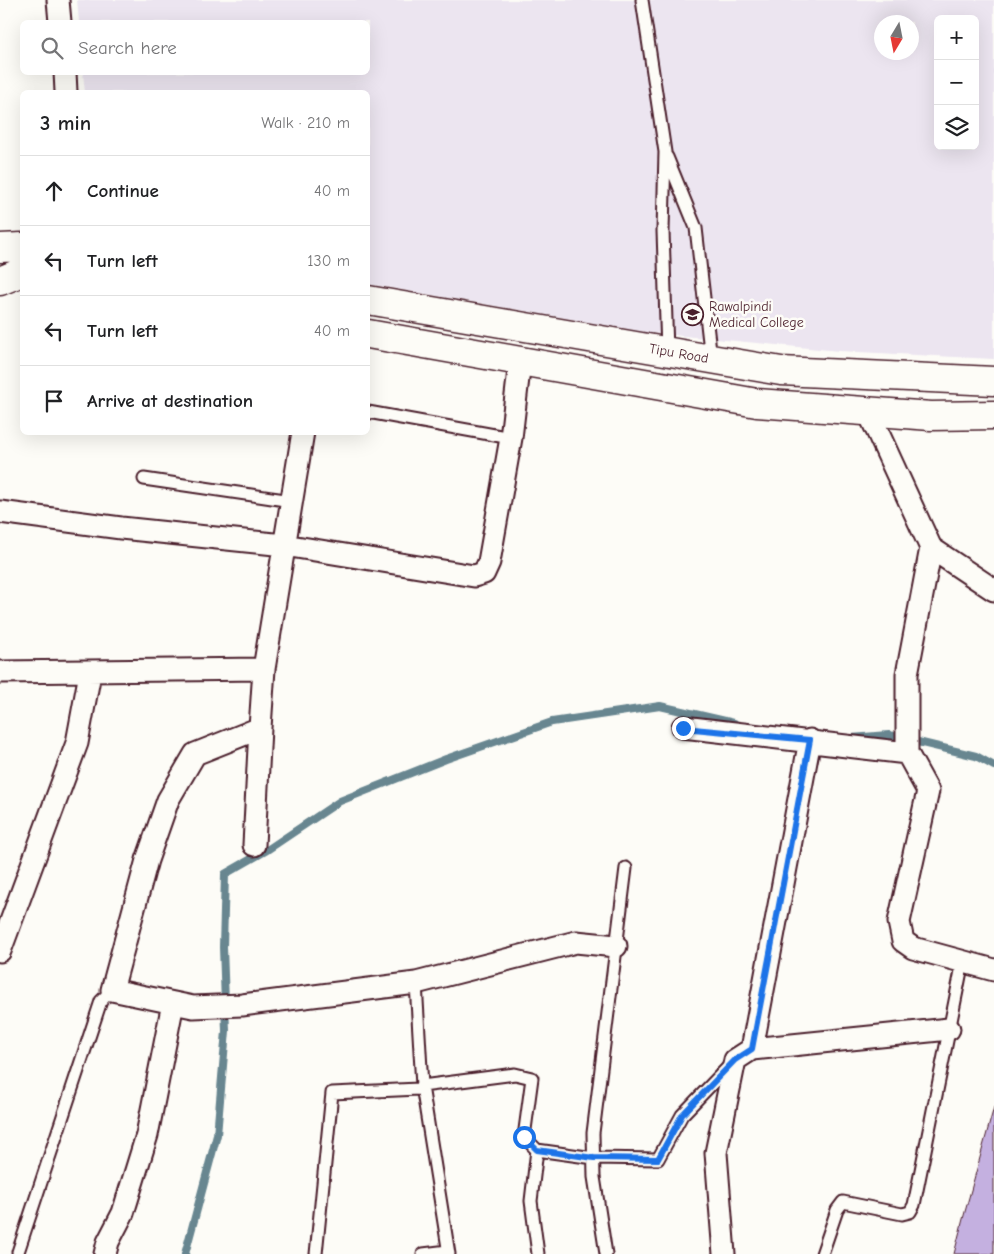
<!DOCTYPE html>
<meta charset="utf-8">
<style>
:root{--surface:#fff;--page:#f6f6f6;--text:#202124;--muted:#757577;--line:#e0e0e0}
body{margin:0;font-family:"Comic Neue",sans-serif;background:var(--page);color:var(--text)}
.controls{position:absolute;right:15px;top:15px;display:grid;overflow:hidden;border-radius:8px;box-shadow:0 5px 20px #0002}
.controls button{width:45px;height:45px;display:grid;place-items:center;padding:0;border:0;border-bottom:1px solid var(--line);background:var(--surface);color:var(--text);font:25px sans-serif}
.compass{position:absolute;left:874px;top:15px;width:45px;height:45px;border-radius:50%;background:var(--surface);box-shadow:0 5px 20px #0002;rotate:190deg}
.stop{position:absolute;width:15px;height:15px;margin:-11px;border:4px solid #1a73e8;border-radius:50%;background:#fff}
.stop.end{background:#1a73e8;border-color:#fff;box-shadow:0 1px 5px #0008}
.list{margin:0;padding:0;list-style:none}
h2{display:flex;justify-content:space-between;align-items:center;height:65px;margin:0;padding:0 20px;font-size:21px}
h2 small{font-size:16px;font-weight:400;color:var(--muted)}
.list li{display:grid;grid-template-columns:32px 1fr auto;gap:15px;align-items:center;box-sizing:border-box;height:70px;padding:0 20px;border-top:1px solid var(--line)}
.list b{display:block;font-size:19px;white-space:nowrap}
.list em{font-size:16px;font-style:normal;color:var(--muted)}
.icon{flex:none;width:28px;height:28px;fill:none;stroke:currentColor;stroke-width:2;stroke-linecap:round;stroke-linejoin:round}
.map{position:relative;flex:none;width:994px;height:1254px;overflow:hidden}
.search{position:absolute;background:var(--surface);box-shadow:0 5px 20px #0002;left:20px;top:20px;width:350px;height:55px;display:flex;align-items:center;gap:12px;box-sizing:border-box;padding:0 18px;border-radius:8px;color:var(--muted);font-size:19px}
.panel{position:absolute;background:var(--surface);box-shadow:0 5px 20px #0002;left:20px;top:90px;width:350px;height:345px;border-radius:8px}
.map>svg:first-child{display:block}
.built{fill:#ece5f0;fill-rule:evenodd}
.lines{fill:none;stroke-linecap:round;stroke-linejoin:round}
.stream{stroke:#678690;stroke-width:8}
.building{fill:#c4b0e0;stroke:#4a1f2b}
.lane-casing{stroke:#4a1f2b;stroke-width:15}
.street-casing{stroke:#4a1f2b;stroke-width:25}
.secondary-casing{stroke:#4a1f2b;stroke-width:31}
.lane{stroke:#fdfcf7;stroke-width:11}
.street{stroke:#fdfcf7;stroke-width:21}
.secondary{stroke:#fdfcf7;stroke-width:28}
.route{stroke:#1a73e8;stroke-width:6}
.labels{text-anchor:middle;stroke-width:5;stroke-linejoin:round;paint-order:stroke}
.poi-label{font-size:14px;fill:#4a1f2b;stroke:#fdfcf7;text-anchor:start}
.street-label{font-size:14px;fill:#4a1f2b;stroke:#fdfcf7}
</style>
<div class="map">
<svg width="994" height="1254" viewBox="0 0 994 1254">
<rect width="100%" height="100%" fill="#fdfcf7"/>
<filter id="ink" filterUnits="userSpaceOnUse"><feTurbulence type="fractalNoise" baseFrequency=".02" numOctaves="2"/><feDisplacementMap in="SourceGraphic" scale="10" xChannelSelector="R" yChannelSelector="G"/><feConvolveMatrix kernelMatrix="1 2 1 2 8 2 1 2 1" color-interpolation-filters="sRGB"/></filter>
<g filter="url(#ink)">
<path class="built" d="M77,0H994V359L839,351L652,333L368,284V92H85L83,73L368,72V22H79ZM938,19H975V146H938ZM882,22H912V52H882Z"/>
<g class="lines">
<path class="stream" d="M851,738L889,735L976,756L994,766
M185,1254L217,1135L226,1031L223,947L225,874L267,850L340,801L446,759L552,722L660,706L734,723"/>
</g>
<path class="building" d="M994,1107V1254H954L963,1219Z"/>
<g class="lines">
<defs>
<path id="lane" d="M642,0L665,152L663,231L667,351
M667,157L696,228L711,359
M368,412L511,438
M144,479L292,501
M18,1252L101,1001L112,990
M316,1254L332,1093L419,1089L422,1086L416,983
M423,1254L448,1251
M449,1254L422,1086L515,1074L532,1078L524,1137L537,1150
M538,1254L531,1201L537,1150L594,1158L658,1159L682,1115L732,1063
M606,1254L594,1177L593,1133L626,868
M822,1254L837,1210L843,1202L902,1214L910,1212L914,1205L963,961"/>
<path id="street" d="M58,0L60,22
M65,72L66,92
M868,411L931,548L994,590
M303,432L264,669L260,728L195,754L168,800L147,860L112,990L193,1007L242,1005L416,983L576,942L616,946
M0,512L121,528L284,545L474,576L484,573L489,562L511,438L520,361
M931,548L907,674V753L928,791L899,922L903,941L913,948L994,970
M0,672L264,669
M683,727L907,753
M254,845L260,728
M0,951L77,743L90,673
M752,1049L949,1029
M105,1254L108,1242L123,1213L147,1135L173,1003
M724,1254L716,1153L735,1060L752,1049L810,740"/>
<path id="secondary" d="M0,248L22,247
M0,281L22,272
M368,300L781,371L994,381
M368,334L757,403L931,416L994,415"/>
</defs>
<use href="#lane" class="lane-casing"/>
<use href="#street" class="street-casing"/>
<use href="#secondary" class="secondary-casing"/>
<use href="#lane" class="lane"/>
<use href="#street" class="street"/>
<use href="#secondary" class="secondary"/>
</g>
</g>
<g class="lines" filter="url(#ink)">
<path class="route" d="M524,1137L537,1150L594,1158L658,1159L682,1115L735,1060L752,1049L810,740L683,728"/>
</g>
<defs>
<symbol id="university-ring" viewBox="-11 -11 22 22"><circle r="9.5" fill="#fdfcf7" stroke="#4a1f2b" stroke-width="1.5"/><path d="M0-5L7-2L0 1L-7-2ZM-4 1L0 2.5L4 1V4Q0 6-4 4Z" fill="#4a1f2b"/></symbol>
</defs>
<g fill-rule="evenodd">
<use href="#university-ring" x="680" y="302" width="25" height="25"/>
</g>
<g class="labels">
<g class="poi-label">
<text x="709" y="311">Rawalpindi<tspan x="709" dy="16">Medical College</tspan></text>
</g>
<g class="street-label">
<text transform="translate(679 353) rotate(10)" y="5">Tipu Road</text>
</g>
</g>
</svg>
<div class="controls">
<button>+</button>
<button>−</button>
<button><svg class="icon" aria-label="layers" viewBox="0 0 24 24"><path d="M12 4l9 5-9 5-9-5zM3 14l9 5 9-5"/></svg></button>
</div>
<svg class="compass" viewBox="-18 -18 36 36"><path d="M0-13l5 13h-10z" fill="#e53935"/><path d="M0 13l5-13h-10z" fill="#757577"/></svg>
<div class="stop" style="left:524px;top:1137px"></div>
<div class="stop end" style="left:683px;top:728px"></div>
<div class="search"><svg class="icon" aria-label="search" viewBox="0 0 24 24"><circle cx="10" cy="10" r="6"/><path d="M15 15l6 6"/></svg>Search here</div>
<section class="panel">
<h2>3 min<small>Walk · 210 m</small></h2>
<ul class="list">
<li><svg class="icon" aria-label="ahead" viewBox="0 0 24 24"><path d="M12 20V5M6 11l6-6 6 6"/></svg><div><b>Continue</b></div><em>40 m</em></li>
<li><svg class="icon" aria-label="left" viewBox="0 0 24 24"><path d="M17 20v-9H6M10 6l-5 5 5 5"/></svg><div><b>Turn left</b></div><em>130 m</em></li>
<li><svg class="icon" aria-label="left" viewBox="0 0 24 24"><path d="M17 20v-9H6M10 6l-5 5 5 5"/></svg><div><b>Turn left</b></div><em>40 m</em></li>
<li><svg class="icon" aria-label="arrive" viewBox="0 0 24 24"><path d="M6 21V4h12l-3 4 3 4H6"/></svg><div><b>Arrive at destination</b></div></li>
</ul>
</section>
</div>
